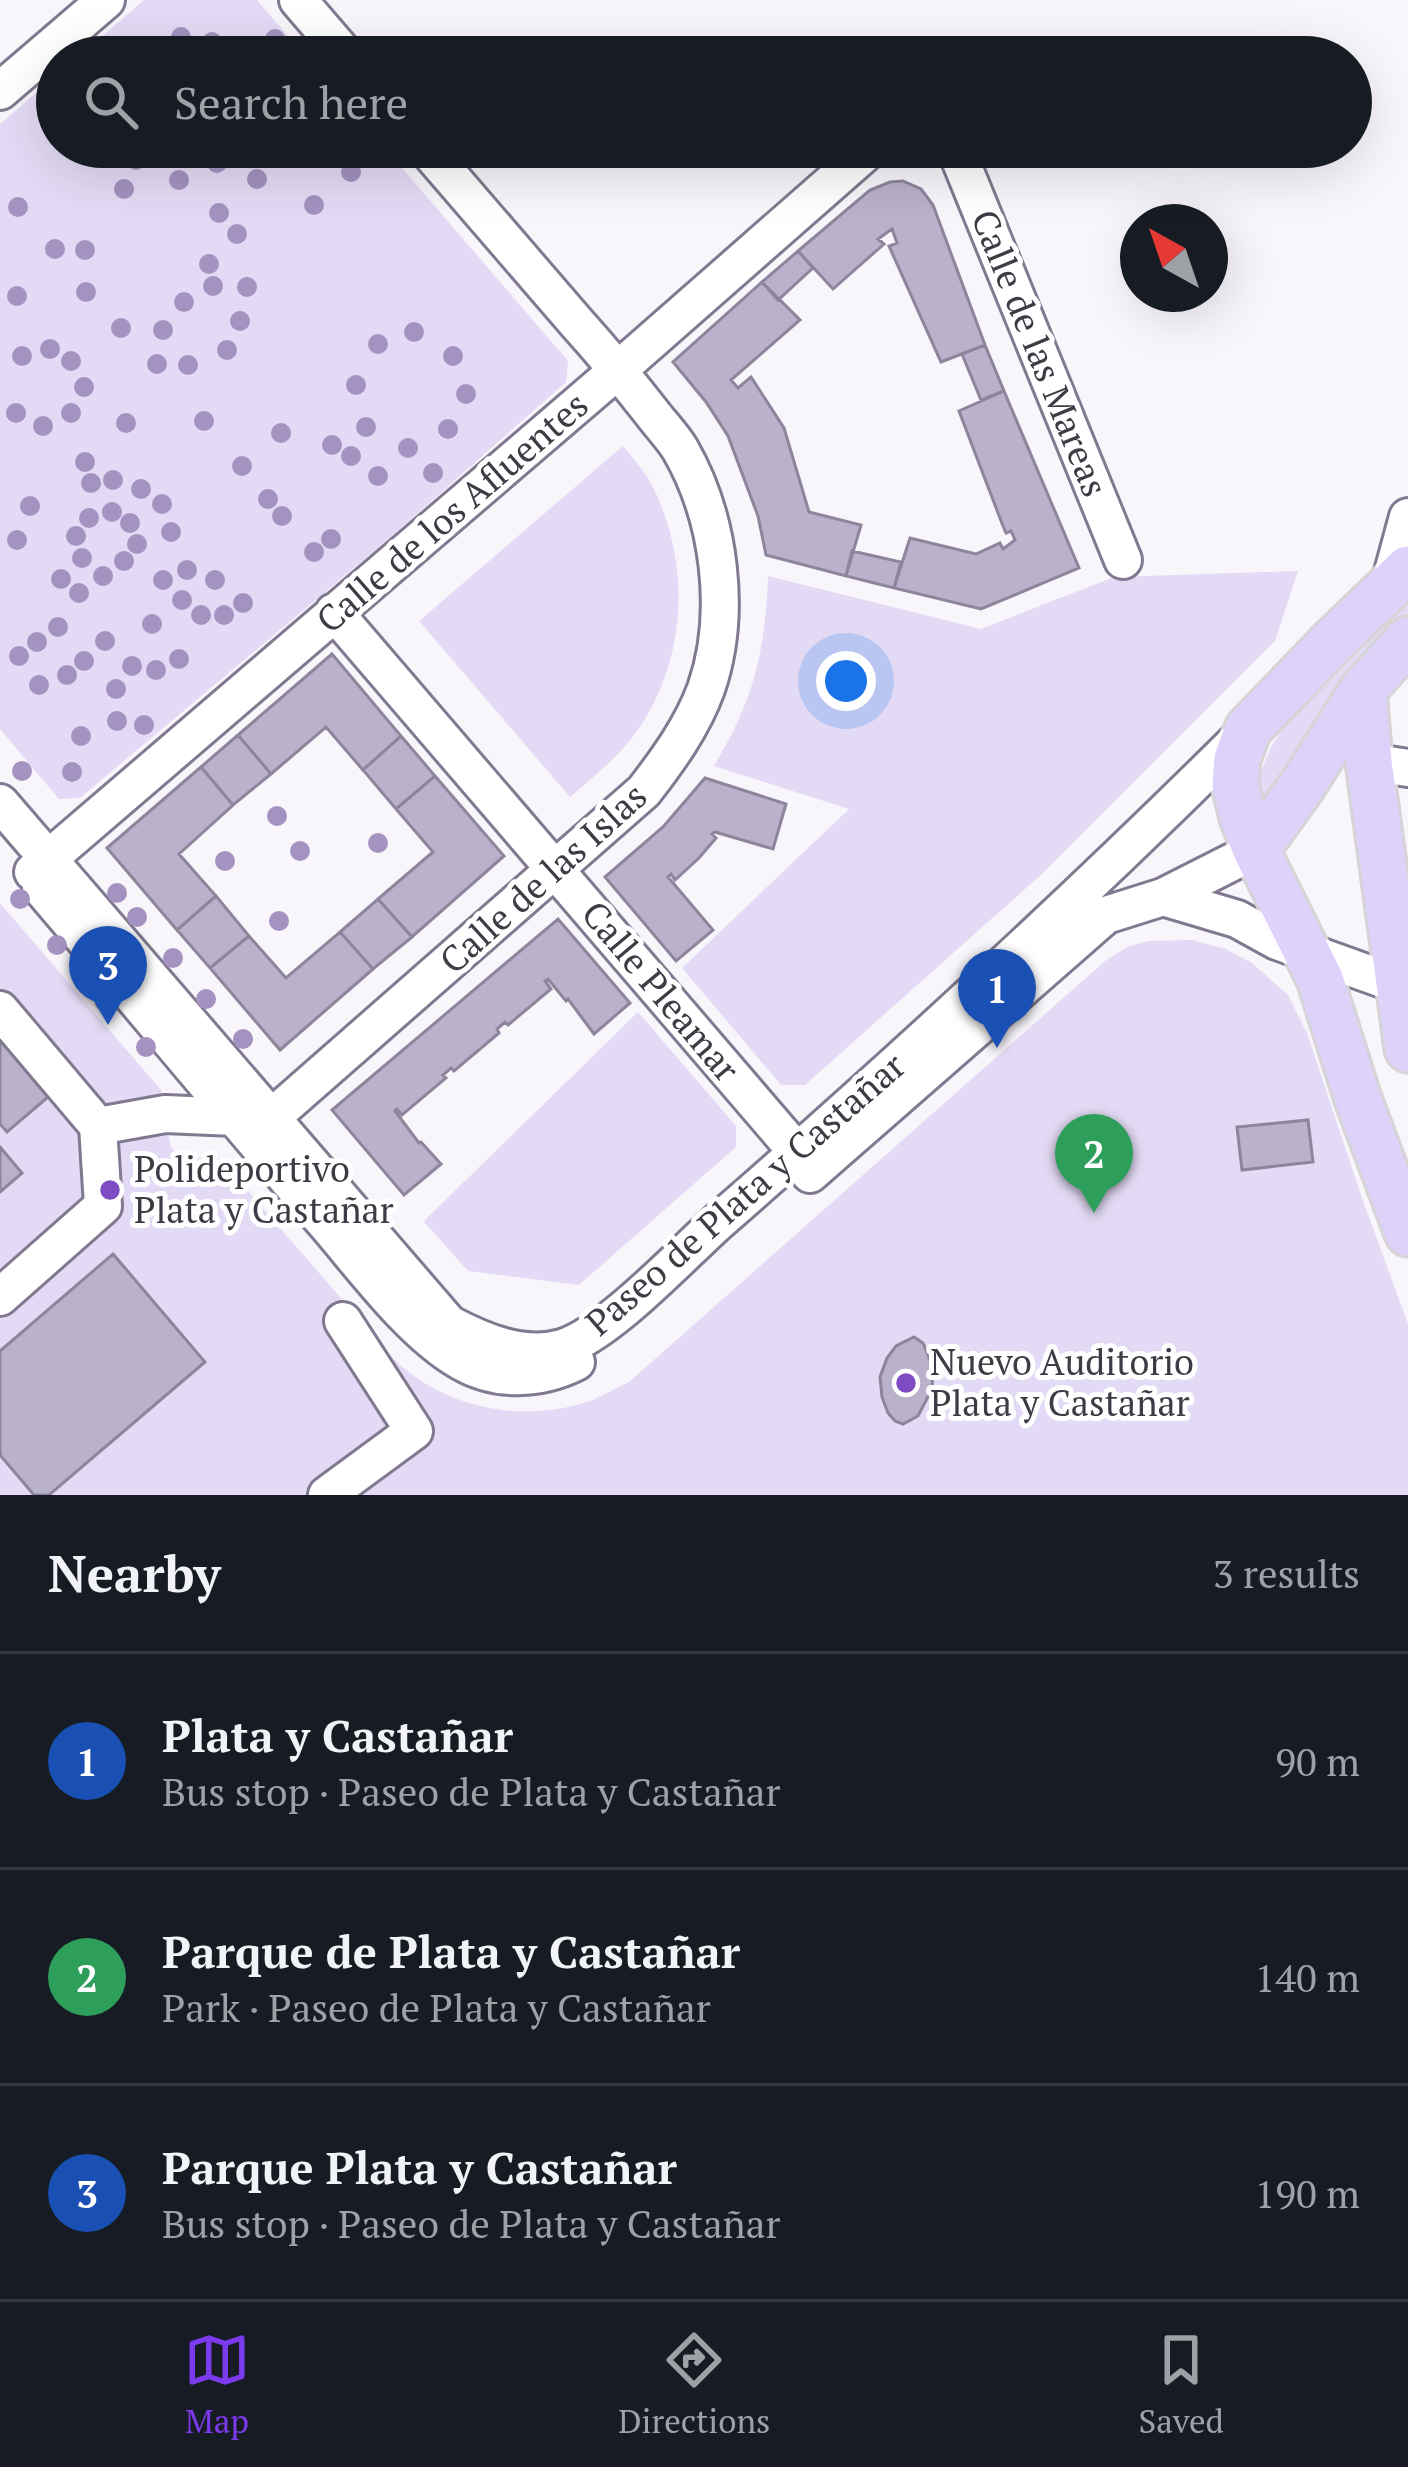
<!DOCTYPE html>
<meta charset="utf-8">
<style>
:root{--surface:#171b24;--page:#242831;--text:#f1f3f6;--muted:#9ea1a6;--line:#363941;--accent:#7c3aed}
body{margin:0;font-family:"PT Serif",serif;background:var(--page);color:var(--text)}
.compass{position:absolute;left:1120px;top:204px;width:108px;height:108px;border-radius:50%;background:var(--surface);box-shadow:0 12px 48px #0002;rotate:320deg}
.you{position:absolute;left:846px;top:681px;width:42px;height:42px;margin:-30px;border:9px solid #fff;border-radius:50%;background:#1a73e8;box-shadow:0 0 0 18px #1a73e833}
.badge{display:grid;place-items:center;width:78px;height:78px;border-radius:50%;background:var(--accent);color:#fff;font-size:39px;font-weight:700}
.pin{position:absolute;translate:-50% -99px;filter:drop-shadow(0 3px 6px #0008)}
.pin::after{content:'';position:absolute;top:63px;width:42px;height:36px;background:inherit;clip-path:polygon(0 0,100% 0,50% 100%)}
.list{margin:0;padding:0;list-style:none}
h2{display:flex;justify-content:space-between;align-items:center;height:156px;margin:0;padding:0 48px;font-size:51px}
h2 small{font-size:39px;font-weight:400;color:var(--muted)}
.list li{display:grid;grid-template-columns:78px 1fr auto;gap:36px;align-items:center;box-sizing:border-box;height:216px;padding:0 48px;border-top:3px solid var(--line)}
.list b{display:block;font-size:45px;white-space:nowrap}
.list p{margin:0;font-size:39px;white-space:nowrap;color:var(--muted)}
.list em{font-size:39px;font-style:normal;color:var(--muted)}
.icon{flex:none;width:66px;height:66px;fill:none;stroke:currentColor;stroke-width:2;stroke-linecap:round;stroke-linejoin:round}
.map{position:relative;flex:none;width:1408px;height:1495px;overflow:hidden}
.search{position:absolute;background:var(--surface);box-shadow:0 12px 48px #0002;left:36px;right:36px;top:36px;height:132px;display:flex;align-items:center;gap:30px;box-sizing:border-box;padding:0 42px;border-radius:66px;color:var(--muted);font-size:45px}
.sheet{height:804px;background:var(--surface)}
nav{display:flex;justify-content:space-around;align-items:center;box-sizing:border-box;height:168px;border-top:3px solid var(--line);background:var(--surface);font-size:33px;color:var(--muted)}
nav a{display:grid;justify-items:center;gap:6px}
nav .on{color:var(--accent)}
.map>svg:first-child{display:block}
.green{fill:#e3dbf5}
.building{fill:#b9b2ca;stroke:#8c859c;stroke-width:3}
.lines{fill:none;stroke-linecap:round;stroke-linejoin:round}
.minor-casing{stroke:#80798f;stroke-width:42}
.major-casing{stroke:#d5d4d6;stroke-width:51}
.minor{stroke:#fff;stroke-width:36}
.major{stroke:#dfd2fa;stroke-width:45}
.tree{fill:#a492c0}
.poi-dot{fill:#7f4cc4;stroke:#fff;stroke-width:4.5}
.labels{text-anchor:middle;stroke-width:10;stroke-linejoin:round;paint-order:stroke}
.street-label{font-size:36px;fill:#3e3b45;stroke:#fff}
.poi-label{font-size:36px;fill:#3e3b45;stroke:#fff;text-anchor:start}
</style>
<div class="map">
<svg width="1408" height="1495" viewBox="0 0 1408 1495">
<rect width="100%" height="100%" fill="#f8f6fb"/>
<path class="green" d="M144,0H257L306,57H78Z
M57,75V147H384L568,361L566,382L393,535L80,798L59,799L0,729V124Z
M623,446C632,458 644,470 651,483C690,559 688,652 642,724C623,753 596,775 570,797L419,621Z
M1298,571L1275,641L1044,872L805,1085H781L682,968L849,809L714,766C754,700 765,652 768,576L981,629L1114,577Z
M1408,598V621L1264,801C1234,749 1372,634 1408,598Z
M0,903L161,1090L171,1148L185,1158H219C258,1202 296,1247 335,1291C358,1319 381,1351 410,1373C459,1411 529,1421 587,1402C601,1397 615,1388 629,1382L1105,961L1127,947L1148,941L1192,940L1226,949L1252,963L1288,995L1307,1033L1362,1198L1408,1324V1495H0Z
M638,1012L736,1126V1147L579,1285L468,1271L424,1222L426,1219Z"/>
<path class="building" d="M903,181L921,189L933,205L985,345L941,362L889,246L897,243L892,229L878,239L884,244L833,289L798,251L870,190L890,182Z
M798,251L813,268L778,300L762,282Z
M762,282L800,320L731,380L738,388L751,377L784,428L809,512L861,525L846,576L766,555L758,516L728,436L706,402L673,362Z
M985,345L1004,391L981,400L962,354Z
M1004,391L1079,568L981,609L894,588L910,538L976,554L1000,543L1003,549L1015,540L1011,531L1006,533L1003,526L959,411Z
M852,551L901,562L894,588L846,576Z
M332,654L401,736L363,770L326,727L271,774L238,735Z
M238,735L271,774L233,805L201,767Z
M401,736L435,776L396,809L363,770Z
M201,767L233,805L179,854L216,896L177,930L107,848Z
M435,776L504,856L412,937L378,899L433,852L396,809Z
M705,778L786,804L773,849L715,832L712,834L716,838L699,858L675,880L671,874L668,877L713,930L676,961L605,877L663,827Z
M216,896L249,936L210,968L177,930Z
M378,899L412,937L373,969L340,932Z
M558,919L630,1003L594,1034L568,999L566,1001L548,979L545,981L551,989L508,1025L505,1022L497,1029L499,1033L454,1071L451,1068L443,1075L446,1078L402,1115L397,1109L395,1111L419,1143L421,1142L441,1164L404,1195L332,1110Z
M340,932L373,969L280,1050L210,968L249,936L286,978Z
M0,1040L48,1097L7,1132L0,1124Z
M1308,1120L1313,1162L1242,1170L1237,1127Z
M0,1147L22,1173L0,1192Z
M113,1254L205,1362L49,1495H34L0,1455V1351Z
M914,1337L923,1343L928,1355L933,1369L932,1389L918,1416L903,1424L895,1421L888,1413L882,1397L880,1377L887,1358L896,1346Z"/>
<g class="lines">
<defs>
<path id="minor" d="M298,0L347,57
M0,91L106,0
M955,147L1123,560
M1389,587L1408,517
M334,612L798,1153
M1369,762L1408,768
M0,803L449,1324C483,1342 523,1359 562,1348C608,1334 680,1256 718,1222C899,1064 1076,901 1246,732
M33,872L618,370L872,147
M41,888C137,1000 230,1114 327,1225C364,1268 412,1334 462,1362C497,1382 540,1380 576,1362
M1163,897L1237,919L1277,941L1408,988
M0,1010L98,1126L103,1206L0,1297
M98,1126L165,1114L234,1117
M255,1132L644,791C668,760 692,727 706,689C732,614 720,518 680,449C672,436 661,425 652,413C627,381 602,351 575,321C525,263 475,205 425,147
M810,1174L1106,915L1163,897L1256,850
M327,1495L414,1431L343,1321"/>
<path id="major" d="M1408,569L1332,642L1248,729L1237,759L1235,784L1243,818L1256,850L1320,979L1358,1099L1408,1233
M1363,690L1369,762L1408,1049
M1256,850L1302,786L1363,690L1408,640"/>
</defs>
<use href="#minor" class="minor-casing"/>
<use href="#major" class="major-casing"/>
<use href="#minor" class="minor"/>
<use href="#major" class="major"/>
</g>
<g class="tree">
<circle cx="181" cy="37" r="10"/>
<circle cx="275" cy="39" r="10"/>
<circle cx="212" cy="42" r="10"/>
<circle cx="136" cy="160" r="10"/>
<circle cx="217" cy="163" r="10"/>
<circle cx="351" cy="172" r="10"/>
<circle cx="257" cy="179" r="10"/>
<circle cx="179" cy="180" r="10"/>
<circle cx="124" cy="189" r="10"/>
<circle cx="314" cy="205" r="10"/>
<circle cx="18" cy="207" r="10"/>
<circle cx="219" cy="213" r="10"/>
<circle cx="237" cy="234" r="10"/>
<circle cx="55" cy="249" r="10"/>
<circle cx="85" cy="250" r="10"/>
<circle cx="209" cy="264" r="10"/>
<circle cx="213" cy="286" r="10"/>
<circle cx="247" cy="287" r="10"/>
<circle cx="86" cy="292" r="10"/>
<circle cx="17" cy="296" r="10"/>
<circle cx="184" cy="302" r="10"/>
<circle cx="240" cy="321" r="10"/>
<circle cx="121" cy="328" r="10"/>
<circle cx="163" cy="330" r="10"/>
<circle cx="414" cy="332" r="10"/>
<circle cx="378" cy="344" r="10"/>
<circle cx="50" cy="349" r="10"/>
<circle cx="227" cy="350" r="10"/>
<circle cx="22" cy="356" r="10"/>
<circle cx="453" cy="356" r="10"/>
<circle cx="71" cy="361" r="10"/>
<circle cx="157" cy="364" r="10"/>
<circle cx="188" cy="365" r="10"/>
<circle cx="356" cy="385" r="10"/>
<circle cx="84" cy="387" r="10"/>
<circle cx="466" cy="394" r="10"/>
<circle cx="16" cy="413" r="10"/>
<circle cx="71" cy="413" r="10"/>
<circle cx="204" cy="421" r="10"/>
<circle cx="126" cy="423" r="10"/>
<circle cx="43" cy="426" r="10"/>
<circle cx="366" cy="427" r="10"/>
<circle cx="448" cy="429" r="10"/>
<circle cx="281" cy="433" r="10"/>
<circle cx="332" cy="445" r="10"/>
<circle cx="408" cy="448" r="10"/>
<circle cx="351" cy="456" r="10"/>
<circle cx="85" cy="462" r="10"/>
<circle cx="242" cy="466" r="10"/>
<circle cx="433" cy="473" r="10"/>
<circle cx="378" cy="476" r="10"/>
<circle cx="113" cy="480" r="10"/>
<circle cx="91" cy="483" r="10"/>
<circle cx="141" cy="489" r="10"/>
<circle cx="268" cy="499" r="10"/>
<circle cx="162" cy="504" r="10"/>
<circle cx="30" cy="506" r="10"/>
<circle cx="112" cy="512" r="10"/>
<circle cx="282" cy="516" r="10"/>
<circle cx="89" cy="518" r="10"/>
<circle cx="130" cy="523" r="10"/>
<circle cx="171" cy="532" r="10"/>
<circle cx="76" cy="536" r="10"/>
<circle cx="331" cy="539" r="10"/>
<circle cx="17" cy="540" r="10"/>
<circle cx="137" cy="544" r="10"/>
<circle cx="314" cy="552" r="10"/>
<circle cx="82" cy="558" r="10"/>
<circle cx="124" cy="561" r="10"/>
<circle cx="187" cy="570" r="10"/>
<circle cx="103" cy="576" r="10"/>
<circle cx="61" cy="579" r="10"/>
<circle cx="163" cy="580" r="10"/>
<circle cx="215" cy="580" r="10"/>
<circle cx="79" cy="593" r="10"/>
<circle cx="182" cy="600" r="10"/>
<circle cx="243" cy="603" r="10"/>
<circle cx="201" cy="615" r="10"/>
<circle cx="224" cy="615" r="10"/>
<circle cx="152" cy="624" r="10"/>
<circle cx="58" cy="627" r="10"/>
<circle cx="105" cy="641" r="10"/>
<circle cx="37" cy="642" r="10"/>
<circle cx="19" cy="656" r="10"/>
<circle cx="179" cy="659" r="10"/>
<circle cx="84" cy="661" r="10"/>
<circle cx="132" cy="666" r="10"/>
<circle cx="156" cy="670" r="10"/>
<circle cx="67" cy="675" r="10"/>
<circle cx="39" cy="685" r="10"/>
<circle cx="116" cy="689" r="10"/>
<circle cx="117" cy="721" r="10"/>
<circle cx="144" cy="725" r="10"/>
<circle cx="81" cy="736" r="10"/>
<circle cx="22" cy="771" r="10"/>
<circle cx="72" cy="772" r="10"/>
<circle cx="277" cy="816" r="10"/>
<circle cx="378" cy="843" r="10"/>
<circle cx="300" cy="851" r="10"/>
<circle cx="225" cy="861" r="10"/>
<circle cx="117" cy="893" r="10"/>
<circle cx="20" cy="899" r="10"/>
<circle cx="137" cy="917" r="10"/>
<circle cx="279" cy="921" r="10"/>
<circle cx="57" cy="945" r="10"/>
<circle cx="173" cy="958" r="10"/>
<circle cx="80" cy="972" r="10"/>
<circle cx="206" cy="999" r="10"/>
<circle cx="105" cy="1002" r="10"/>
<circle cx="243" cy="1039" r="10"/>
<circle cx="146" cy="1047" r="10"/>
</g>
<g class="poi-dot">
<circle cx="110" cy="1190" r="12"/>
<circle cx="906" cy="1383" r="12"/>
</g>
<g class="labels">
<g class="street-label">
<text transform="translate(1040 353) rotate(68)" y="13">Calle de las Mareas</text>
<text transform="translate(452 512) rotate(-41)" y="13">Calle de los Afluentes</text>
<text transform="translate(543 878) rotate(-42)" y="13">Calle de las Islas</text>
<text transform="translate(661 991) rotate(50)" y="13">Calle Pleamar</text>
<text transform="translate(745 1194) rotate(-41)" y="13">Paseo de Plata y Castañar</text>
</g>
<g class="poi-label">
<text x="134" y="1182">Polideportivo<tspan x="134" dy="41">Plata y Castañar</tspan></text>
<text x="930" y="1375">Nuevo Auditorio<tspan x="930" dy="41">Plata y Castañar</tspan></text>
</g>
</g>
</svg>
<svg class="compass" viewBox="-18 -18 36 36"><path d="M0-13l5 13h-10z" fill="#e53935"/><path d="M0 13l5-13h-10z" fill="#9ea1a6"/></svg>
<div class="you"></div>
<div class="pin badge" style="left:997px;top:1048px;background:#1a4fb4">1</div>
<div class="pin badge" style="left:1094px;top:1213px;background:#2e9e5b">2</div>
<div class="pin badge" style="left:108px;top:1025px;background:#1a4fb4">3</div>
<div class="search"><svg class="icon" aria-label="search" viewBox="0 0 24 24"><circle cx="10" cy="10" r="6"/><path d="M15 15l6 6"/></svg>Search here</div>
</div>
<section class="sheet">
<h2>Nearby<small>3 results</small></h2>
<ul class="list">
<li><span class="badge" style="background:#1a4fb4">1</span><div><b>Plata y Castañar</b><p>Bus stop · Paseo de Plata y Castañar</p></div><em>90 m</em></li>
<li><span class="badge" style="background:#2e9e5b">2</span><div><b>Parque de Plata y Castañar</b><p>Park · Paseo de Plata y Castañar</p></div><em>140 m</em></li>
<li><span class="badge" style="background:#1a4fb4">3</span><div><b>Parque Plata y Castañar</b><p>Bus stop · Paseo de Plata y Castañar</p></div><em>190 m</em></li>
</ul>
</section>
<nav>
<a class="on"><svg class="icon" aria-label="map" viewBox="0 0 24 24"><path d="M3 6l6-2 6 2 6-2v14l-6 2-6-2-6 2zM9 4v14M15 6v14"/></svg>Map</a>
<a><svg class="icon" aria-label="directions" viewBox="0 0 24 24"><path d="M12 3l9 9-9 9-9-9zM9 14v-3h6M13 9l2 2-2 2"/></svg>Directions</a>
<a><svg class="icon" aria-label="saved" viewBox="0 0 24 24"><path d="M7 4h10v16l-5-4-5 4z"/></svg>Saved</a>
</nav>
